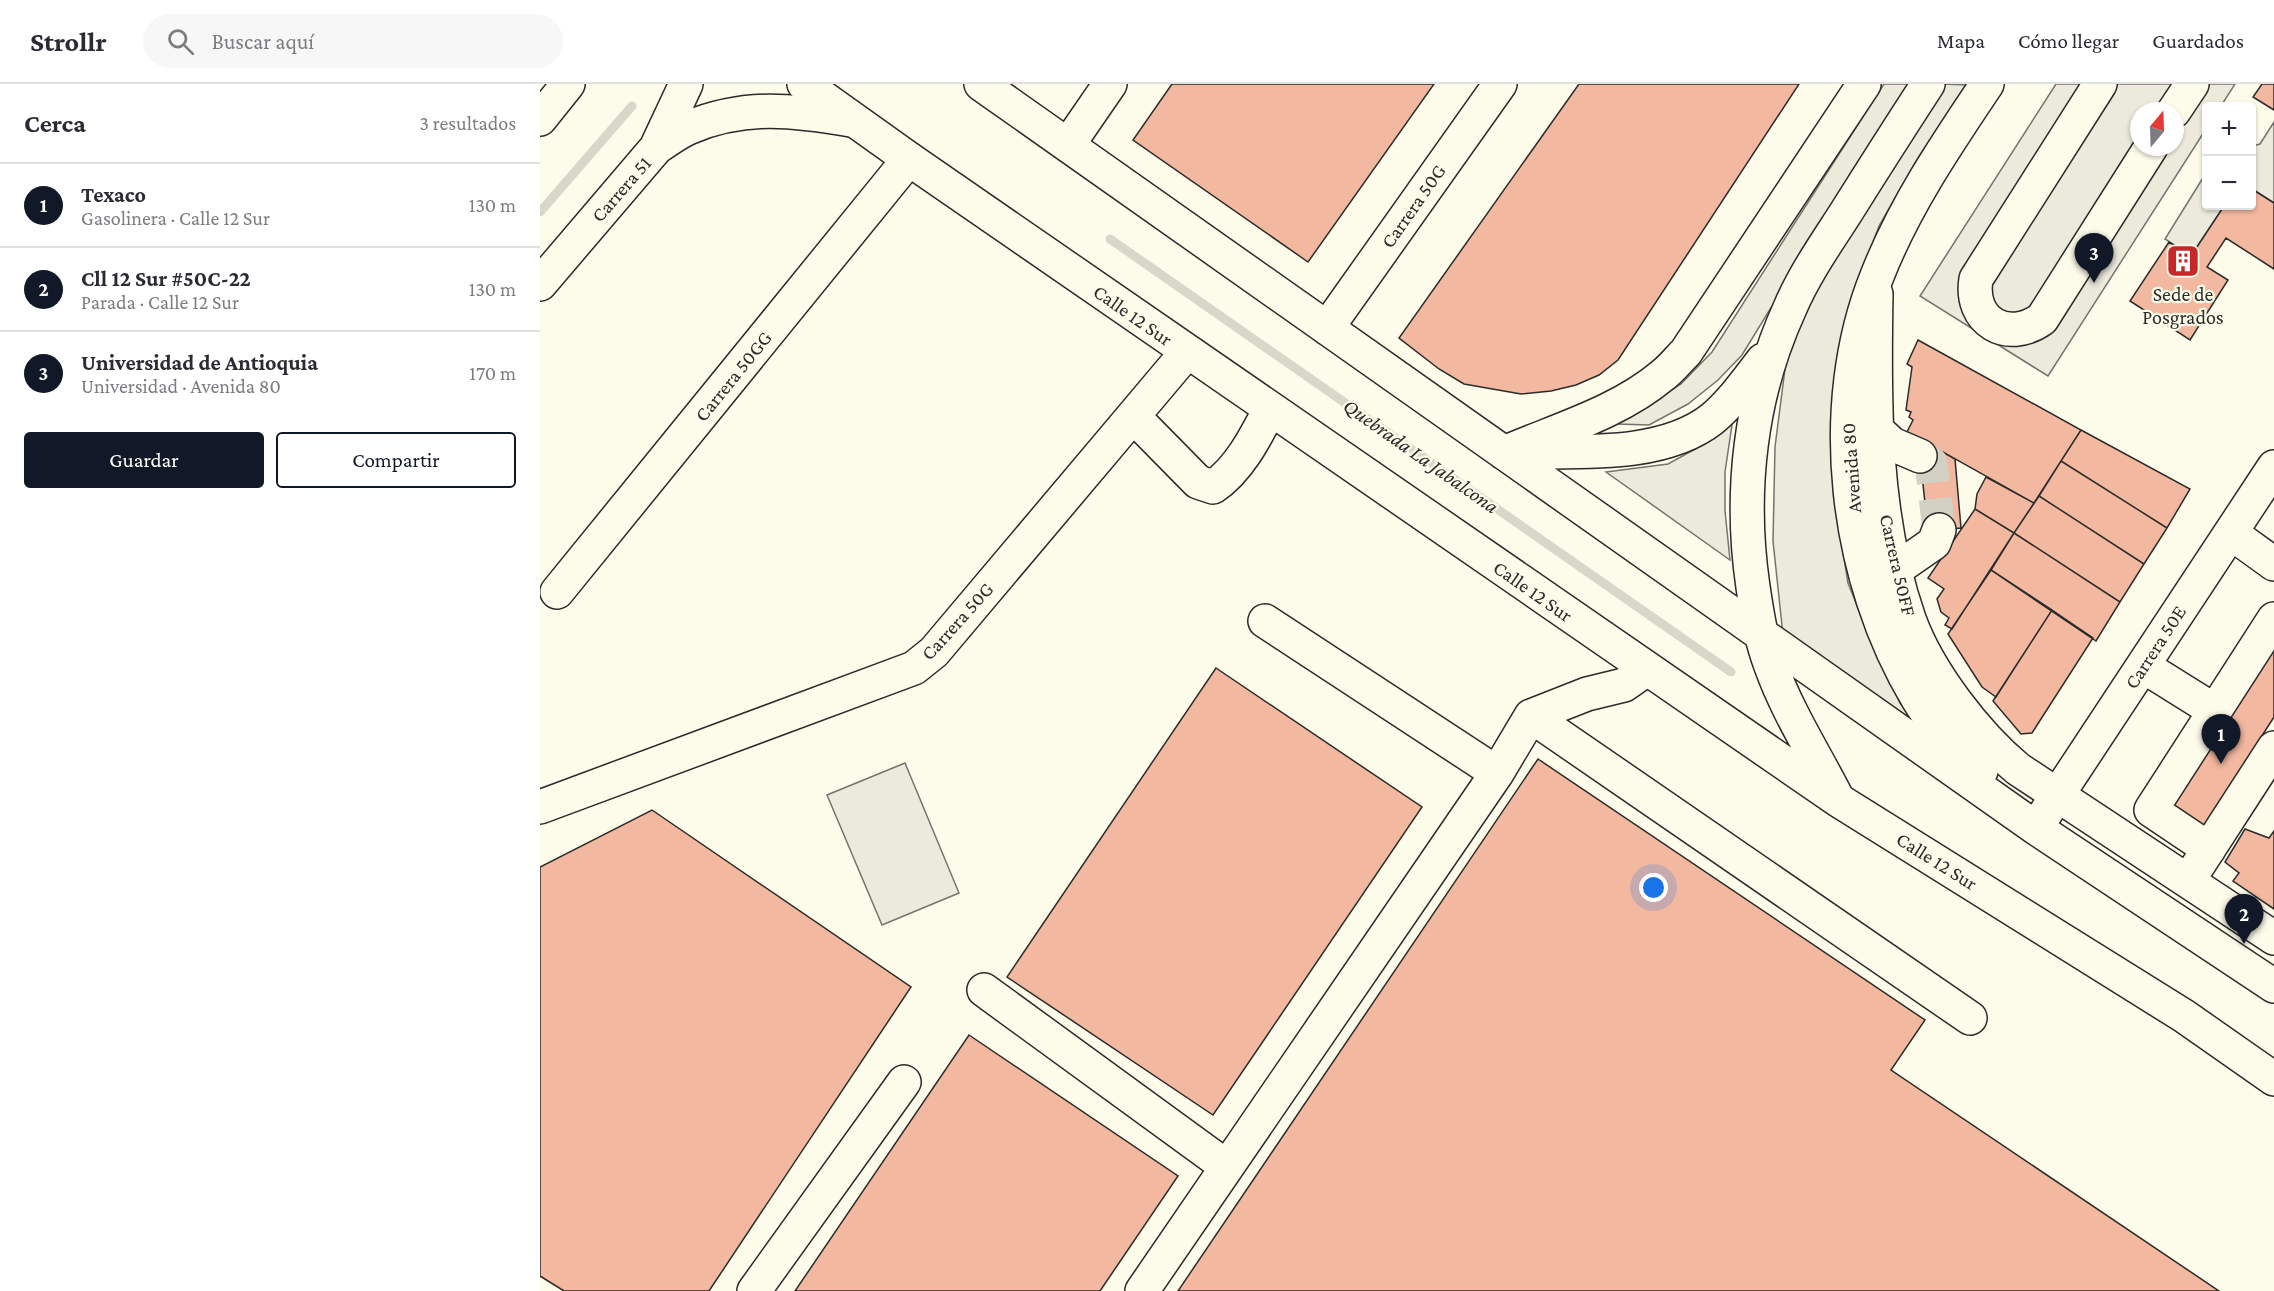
<!DOCTYPE html>
<html lang="es">
<meta charset="utf-8">
<style>
:root{--surface:#fff;--page:#f7f7f7;--text:#2b2b33;--muted:#7c7c81;--line:#e1e1e2;--accent:#111827}
body{margin:0;font-family:"Crimson Pro",serif;background:var(--page);color:var(--text)}
.controls{position:absolute;right:18px;top:18px;display:grid;overflow:hidden;border-radius:6px;box-shadow:0 2px 4px #0004}
.controls button{width:54px;height:54px;display:grid;place-items:center;padding:0;border:0;border-bottom:2px solid var(--line);background:var(--surface);color:var(--text);font:30px sans-serif}
.compass{position:absolute;left:1590px;top:18px;width:54px;height:54px;border-radius:50%;background:var(--surface);box-shadow:0 2px 4px #0004;rotate:19deg}
.you{position:absolute;left:1114px;top:804px;width:21px;height:21px;margin:-15px;border:4px solid #fff;border-radius:50%;background:#1a73e8;box-shadow:0 0 0 9px #1a73e833}
.badge{display:grid;place-items:center;width:39px;height:39px;border-radius:50%;background:var(--accent);color:#fff;font-size:20px;font-weight:700}
.pin{position:absolute;translate:-50% -50px;filter:drop-shadow(0 2px 3px #0008)}
.pin::after{content:'';position:absolute;top:32px;width:21px;height:18px;background:inherit;clip-path:polygon(0 0,100% 0,50% 100%)}
.list{margin:0;padding:0;list-style:none}
h2{display:flex;justify-content:space-between;align-items:center;height:78px;margin:0;padding:0 24px;font-size:26px}
h2 small{font-size:20px;font-weight:400;color:var(--muted)}
.list li{display:grid;grid-template-columns:39px 1fr auto;gap:18px;align-items:center;box-sizing:border-box;height:84px;padding:0 24px;border-top:2px solid var(--line)}
.list b{display:block;font-size:22px;white-space:nowrap}
.list p{margin:0;font-size:20px;white-space:nowrap;color:var(--muted)}
.list em{font-size:20px;font-style:normal;color:var(--muted)}
.actions{display:flex;gap:12px;padding:18px 24px}
.actions a{flex:1;padding:14px 0;border:2px solid var(--accent);border-radius:6px;text-align:center;font-size:21px;color:var(--accent)}
.actions .main{background:var(--accent);color:#fff}
.icon{flex:none;width:33px;height:33px;fill:none;stroke:currentColor;stroke-width:2;stroke-linecap:round;stroke-linejoin:round}
.map{position:relative;flex:none;width:1734px;height:1207px;overflow:hidden}
header{display:flex;align-items:center;gap:36px;box-sizing:border-box;height:84px;padding:0 30px;background:var(--surface);border-bottom:2px solid var(--line)}
header strong{font-size:28px}
nav{display:flex;gap:33px;margin-inline-start:auto;font-size:21px}
.search{width:420px;height:54px;background:var(--page);display:flex;align-items:center;gap:15px;box-sizing:border-box;padding:0 21px;border-radius:33px;color:var(--muted);font-size:22px}
main{display:flex}
aside{flex:1;background:var(--surface)}
.map>svg:first-child{display:block}
.green{fill:#ecebdb;stroke:#74746e;stroke-width:1.5}
.parking{fill:#eceadb;stroke:#74746e;stroke-width:1.5;fill-rule:evenodd}
.lines{fill:none;stroke-linecap:round;stroke-linejoin:round}
.stream{stroke:#d8d7c9;stroke-width:9}
.building{fill:#f2b8a0;stroke:#2b2b2b;stroke-width:1.5}
.minor-tunnel{stroke:#d3d1c4;stroke-width:33;stroke-dasharray:33 16;stroke-linecap:butt}
.minor-casing{stroke:#2b2b2b;stroke-width:36}
.major-casing{stroke:#2b2b2b;stroke-width:36}
.minor{stroke:#fdfbea;stroke-width:33}
.major{stroke:#fdfbea;stroke-width:33}
.labels{text-anchor:middle;stroke-width:4.5;stroke-linejoin:round;paint-order:stroke}
.street-label{font-size:20px;fill:#2b2b2b;stroke:#fdfbea}
.poi-label{font-size:20px;fill:#2b2b2b;stroke:#fdfbea}
.water-label{font-size:21px;font-style:italic;fill:#2b2b2b;stroke:#fdfbea}
</style>
<header>
<strong>Strollr</strong>
<div class="search"><svg class="icon" aria-label="search" viewBox="0 0 24 24"><circle cx="10" cy="10" r="6"/><path d="M15 15l6 6"/></svg>Buscar aquí</div>
<nav><a>Mapa</a><a>Cómo llegar</a><a>Guardados</a></nav>
</header>
<main>
<aside>
<h2>Cerca<small>3 resultados</small></h2>
<ul class="list">
<li><span class="badge">1</span><div><b>Texaco</b><p>Gasolinera · Calle 12 Sur</p></div><em>130 m</em></li>
<li><span class="badge">2</span><div><b>Cll 12 Sur #50C-22</b><p>Parada · Calle 12 Sur</p></div><em>130 m</em></li>
<li><span class="badge">3</span><div><b>Universidad de Antioquia</b><p>Universidad · Avenida 80</p></div><em>170 m</em></li>
</ul>
<div class="actions"><a class="main">Guardar</a><a>Compartir</a></div>
</aside>
<div class="map">
<svg width="1734" height="1207" viewBox="0 0 1734 1207">
<rect width="100%" height="100%" fill="#fdfbea"/>
<path class="green" d="M1344,0H1368L1202,271L1178,296L1148,320L1109,341L1078,340L1141,300L1172,268Z
M1403,0L1427,1L1378,74L1339,142L1317,201L1298,317L1295,418L1308,499L1334,564L1360,619L1392,661L1243,551L1233,457L1235,363L1246,277L1268,216Z
M1193,334L1185,388V427L1190,476L1066,388L1128,380L1161,362Z
M365,679L419,809L342,841L287,711Z"/>
<path class="parking" d="M1516,0H1695L1681,22H1666V45L1508,292L1380,212ZM1599,27H1635V63H1599Z
M1734,38V119L1712,105V62L1720,60Z
M1666,89V122H1684L1651,172L1625,155Z"/>
<g class="lines">
<path class="stream" d="M0,128L92,22
M570,155L1191,588"/>
</g>
<path class="building" d="M632,0H894L768,178L593,56Z
M1039,0H1259L1078,276L1059,291L1036,301L1011,307L981,310L924,300L899,285L859,254Z
M1722,0H1734V26L1713,13Z
M1712,105L1734,119V185L1686,154L1667,183L1688,196L1650,256L1590,217L1629,158L1651,172L1684,122H1712Z
M1378,256L1541,346L1494,419L1367,348L1373,336L1369,333L1371,328L1366,326L1372,283L1367,280Z
M1541,346L1650,405L1627,444L1521,377Z
M1378,354L1415,375L1421,444L1388,447Z
M1521,377L1627,444L1604,480L1499,412Z
M1446,393L1494,419L1474,449L1435,425L1437,410Z
M1499,412L1604,480L1580,518L1474,449Z
M1435,425L1474,449L1412,545L1405,541L1409,534L1401,528L1397,515L1404,505L1388,494Z
M1474,449L1580,518L1556,557L1451,486Z
M1451,486L1512,526L1456,613L1442,603L1408,550Z
M1512,526L1553,554L1492,649L1481,650L1453,617Z
M1734,559V633L1660,748L1627,727Z
M676,584L882,723L673,1031L467,893Z
M998,675L1385,936L1351,986L1679,1207H638Z
M112,726L371,903L169,1207H24L0,1192V783Z
M1705,745L1729,754L1734,747V825L1693,797L1699,789L1685,778Z
M429,951L638,1092L560,1207H255Z"/>
<g class="lines">
<path class="minor-tunnel" d="M1380,372L1391,379L1399,446"/>
<defs>
<path id="minor" d="M1560,0L1436,195C1429,237 1467,260 1502,235L1611,63
M1634,27L1652,0
M0,35L28,0
M528,61L570,0
M116,64C126,57 137,49 148,44C204,20 253,26 311,36
M0,200L116,64L146,0
M1336,210C1334,318 1333,432 1369,535C1388,588 1436,650 1478,685L1734,854
M787,244L960,0
M593,332L658,398L673,403C699,386 716,352 730,325
M1337,346L1352,360L1380,372
M1691,449L1734,480
M1355,486L1394,459L1399,446
M17,508L369,75
M725,537L957,689
M1603,582L1675,627
M991,632L1047,610L1084,601L1107,585
M0,723L374,584L394,568L647,268
M1505,730L1734,383
M1669,765L1611,726L1734,535
M1657,783L1734,664
M444,906L687,1083
M214,1207L364,998
M602,1207L957,689L991,632L1430,934"/>
<path id="major" d="M264,0L369,75L1298,716L1644,932L1734,995
M441,0L1496,744L1734,902
M981,368C1040,367 1122,374 1172,335C1192,318 1207,297 1223,276
M964,369C1017,346 1078,329 1123,291C1131,285 1138,276 1146,268L1324,0
M1441,687C1419,665 1394,642 1378,615C1305,495 1284,323 1337,192C1364,123 1406,61 1447,0
M1296,712C1274,669 1247,627 1231,582C1221,556 1217,530 1213,503C1199,408 1210,311 1250,224C1264,191 1285,161 1305,130C1332,87 1360,43 1388,0"/>
</defs>
<use href="#minor" class="minor-casing"/>
<use href="#major" class="major-casing"/>
<use href="#minor" class="minor"/>
<use href="#major" class="major"/>
</g>
<defs>
<symbol id="building-square" viewBox="-11 -11 22 22"><rect x="-9" y="-9" width="18" height="18" rx="4" fill="#c62828" stroke="#fdfbea"/><path d="M-4-6H4V6H1V3H-1V6H-4ZM-2.5-4.3h1.7v1.8h-1.7ZM.8-4.3h1.7v1.8H.8ZM-2.5-1h1.7V.8h-1.7ZM.8-1h1.7V.8H.8Z" fill="#fff"/></symbol>
</defs>
<g fill-rule="evenodd">
<use href="#building-square" x="1624" y="158" width="38" height="38"/>
</g>
<g class="labels">
<g class="street-label">
<text transform="translate(81 105) rotate(-49)" y="7">Carrera 51</text>
<text transform="translate(873 122) rotate(-55)" y="7">Carrera 50G</text>
<text transform="translate(593 231) rotate(35)" y="7">Calle 12 Sur</text>
<text transform="translate(193 292) rotate(-51)" y="7">Carrera 50GG</text>
<text transform="translate(1311 384) rotate(-94)" y="7">Avenida 80</text>
<text transform="translate(1358 481) rotate(77)" y="7">Carrera 50FF</text>
<text transform="translate(993 507) rotate(35)" y="7">Calle 12 Sur</text>
<text transform="translate(417 537) rotate(-48)" y="7">Carrera 50G</text>
<text transform="translate(1615 563) rotate(-57)" y="7">Carrera 50E</text>
<text transform="translate(1397 777) rotate(32)" y="7">Calle 12 Sur</text>
</g>
<g class="poi-label">
<text x="1643" y="217">Sede de<tspan x="1643" dy="23">Posgrados</tspan></text>
</g>
<g class="water-label">
<text transform="translate(881 372) rotate(35)" y="7">Quebrada La Jabalcona</text>
</g>
</g>
</svg>
<div class="controls">
<button>+</button>
<button>−</button>
</div>
<svg class="compass" viewBox="-18 -18 36 36"><path d="M0-13l5 13h-10z" fill="#e53935"/><path d="M0 13l5-13h-10z" fill="#7c7c81"/></svg>
<div class="you"></div>
<div class="pin badge" style="left:1681px;top:680px">1</div>
<div class="pin badge" style="left:1704px;top:860px">2</div>
<div class="pin badge" style="left:1554px;top:199px">3</div>
</div>
</main>
